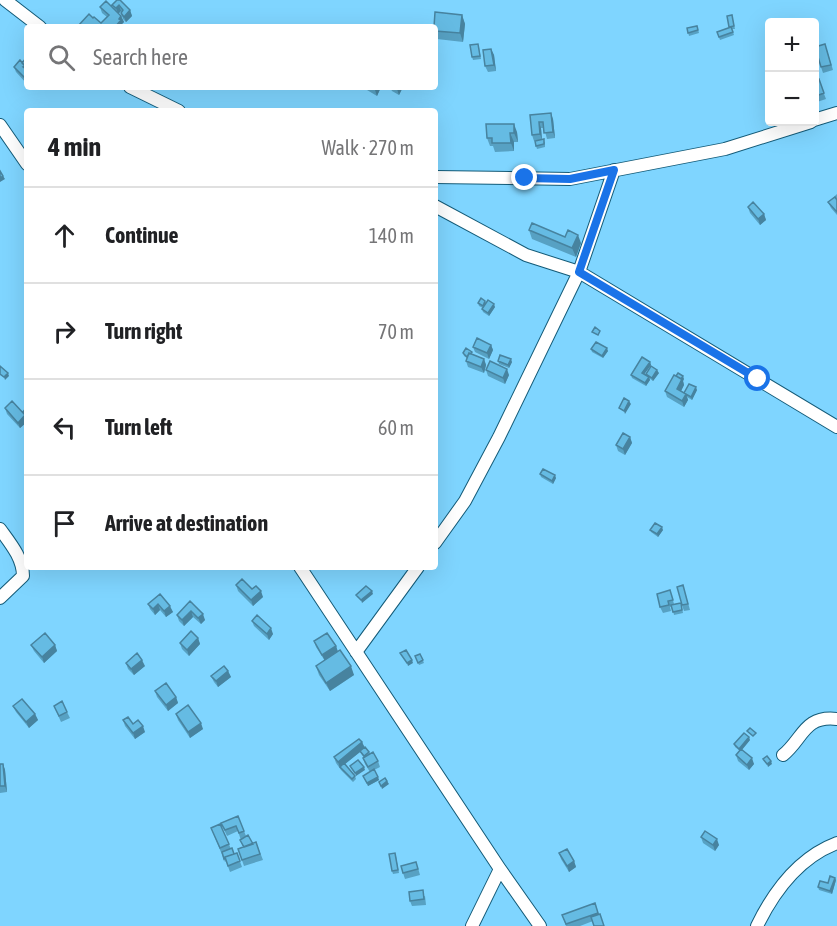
<!DOCTYPE html>
<meta charset="utf-8">
<style>
:root{--surface:#fff;--page:#f2f2f2;--text:#202124;--muted:#757577;--line:#e0e0e0}
body{margin:0;font-family:"Asap Condensed",sans-serif;background:var(--page);color:var(--text)}
.controls{position:absolute;right:18px;top:18px;display:grid;overflow:hidden;border-radius:6px;box-shadow:0 6px 24px #0002}
.controls button{width:54px;height:54px;display:grid;place-items:center;padding:0;border:0;border-bottom:2px solid var(--line);background:var(--surface);color:var(--text);font:30px sans-serif}
.stop{position:absolute;width:18px;height:18px;margin:-14px;border:4px solid #1a73e8;border-radius:50%;background:#fff}
.stop.end{background:#1a73e8;border-color:#fff;box-shadow:0 2px 6px #0008}
.list{margin:0;padding:0;list-style:none}
h2{display:flex;justify-content:space-between;align-items:center;height:78px;margin:0;padding:0 24px;font-size:26px}
h2 small{font-size:20px;font-weight:400;color:var(--muted)}
.list li{display:grid;grid-template-columns:39px 1fr auto;gap:18px;align-items:center;box-sizing:border-box;height:96px;padding:0 24px;border-top:2px solid var(--line)}
.list b{display:block;font-size:22px;white-space:nowrap}
.list em{font-size:20px;font-style:normal;color:var(--muted)}
.icon{flex:none;width:33px;height:33px;fill:none;stroke:currentColor;stroke-width:2;stroke-linecap:round;stroke-linejoin:round}
.map{position:relative;flex:none;width:837px;height:926px;overflow:hidden}
.search{position:absolute;background:var(--surface);box-shadow:0 6px 24px #0002;left:24px;top:24px;width:414px;height:66px;display:flex;align-items:center;gap:15px;box-sizing:border-box;padding:0 21px;border-radius:6px;color:var(--muted);font-size:22px}
.panel{position:absolute;background:var(--surface);box-shadow:0 6px 24px #0002;left:24px;top:108px;width:414px;height:462px;border-radius:6px}
.map>svg:first-child{display:block}
.lines{fill:none;stroke-linecap:round;stroke-linejoin:round}
.minor-casing{stroke:#145b78;stroke-width:14}
.minor{stroke:#fff;stroke-width:12}
.wall{fill:#57a1c3}
.shaded-wall{fill:#47839f}
.building{fill:#65bbe3;stroke:#47839f;stroke-width:1.5}
.route{stroke:#1a73e8;stroke-width:8}
</style>
<div class="map">
<svg width="837" height="926" viewBox="0 0 837 926">
<rect width="100%" height="100%" fill="#7fd5ff"/>
<g class="lines">
<defs>
<path id="minor" d="M5,0L40,27
M130,87L179,111
M814,120L837,113
M0,125L27,164
M435,177L570,179L725,149L811,122
M435,206L526,255L579,272L837,427
M0,529C10,543 23,558 23,576L0,598
M435,543L465,501L499,437L579,272L614,170
M300,567L500,869L540,926
M356,652L418,567
M783,755C803,739 804,715 837,719
M472,926L500,869
M757,926C774,891 800,857 837,843"/>
</defs>
<use href="#minor" class="minor-casing"/>
<use href="#minor" class="minor"/>
</g>
<path class="wall" d="M117,0L130,10L132,16L126,22L123,19L121,13L122,12L121,11L118,14L121,16L124,22L122,24L123,26L122,27H78V26L93,18L101,23L107,17L102,13L100,7L114,9L112,5Z
M462,15L465,24L463,42L437,39L435,34V27Z
M732,15L735,29H732L734,35L720,40L717,32L730,28Z
M697,26L699,33L689,36L687,28Z
M479,47L481,59L473,60L472,57Z
M491,49L494,55L496,71L488,72L485,66Z
M827,50L833,70L823,73L821,67Z
M27,59V84L16,72L14,67Z
M814,67L818,72L819,81L826,99L814,103Z
M366,87H381L377,96L367,90Z
M390,87H403L399,95L392,91Z
M530,115L553,119L555,138L547,139L544,128H541L542,140L545,142V147L537,149L536,146L539,140L534,141L532,135Z
M517,132L518,142H514V151L495,152L493,146H490L487,138Z
M837,194V215L831,208L828,202Z
M748,207L764,214L766,220L760,225L750,213Z
M529,230L565,237L581,243L576,257L532,239Z
M485,301L486,303L495,307L489,316L483,312L482,309L483,308L479,306L478,303Z
M491,345L493,350L489,359L475,352L473,347Z
M591,349L608,351L603,358L592,352Z
M463,353L472,354L484,359L486,365L484,373L468,367L466,361L467,358L464,356Z
M498,361L512,362L509,368L499,364Z
M650,362L651,365L644,374L646,376V374L659,373L653,381L649,378L650,380L646,386L632,378L631,375Z
M486,370L509,375L505,384L488,376Z
M684,379L683,381L684,385L681,391L684,393L697,390L692,400L687,397L688,400L684,407L667,397L665,391Z
M27,407V418L26,417L27,422L20,428L7,414L5,408L23,413Z
M630,437L632,443L625,455L618,451L616,445Z
M540,474L556,478L553,484L541,477Z
M650,530H663L658,537L651,532Z
M236,585L252,589L263,597L253,606L238,591Z
M683,585L690,610L684,611L682,605Z
M670,590L674,604L681,603L683,613L674,615L672,606L670,607L671,611L663,613L660,607Z
M160,594L173,612L166,617L160,610L155,615L150,609L148,604Z
M190,601L205,620L201,624L193,617L184,626L179,621L177,615Z
M252,621L273,634L269,640L254,626Z
M198,638L200,644L189,656L182,649L180,643Z
M314,641L336,646L338,652L354,675L330,691L319,675L316,666L325,661L316,647Z
M31,645H55L57,651L44,663L34,651Z
M420,654L424,663L419,665L415,656Z
M126,663L145,666L134,675L128,669Z
M228,671L231,677L218,687L214,682L211,676Z
M155,691L176,697L178,703L168,711L157,697Z
M13,706L35,714L38,720L29,728L16,712Z
M54,706L67,712L70,718L61,722Z
M176,714L203,729L190,738L178,720Z
M123,720L145,732L135,739L125,726Z
M750,740L742,750L754,764L749,770L738,761L736,755L740,751L735,747L734,744Z
M362,742L364,747L378,761L380,767L374,770L379,780L368,786L363,776L370,772L365,764L363,758H364L360,752L345,764L355,776L356,779L353,782L341,770L336,763L334,757Z
M0,764H3L5,770L7,792L0,793Z
M238,816L246,836L253,844L256,842L263,860L244,866L238,849L243,847L238,831L227,836L221,823Z
M220,824L231,849L234,854L237,853L242,867L230,872L226,861L225,862L211,828Z
M701,837L719,845L715,851L703,843Z
M559,853L574,861L576,867L569,872L561,859Z
M396,856L399,873L393,874L392,871Z
M418,868L420,875L405,879L403,873Z
M836,880L832,894L819,890L818,887Z
M425,896L426,905L412,906L410,901Z
M595,903L599,915L593,921L580,926H566L562,915Z"/>
<path class="shaded-wall" d="M119,5L121,11L118,14L116,8Z
M130,10L132,16L126,22L124,17Z
M462,15L465,24L463,42L460,33Z
M121,16L124,22L122,24L123,26L122,27H115Z
M491,49L494,55L496,71L494,65Z
M376,87H381L377,96L375,90Z
M398,87H403L399,95L397,89Z
M551,113L553,119L555,138L553,132Z
M539,122L541,128L542,140L540,134Z
M514,124L517,132L518,142L514,133Z
M510,133L514,142V151L511,143Z
M3,176L5,179L0,182V178Z
M764,214L766,220L760,225L758,219Z
M578,235L581,243L576,257L572,248Z
M494,304L495,307L489,316L488,313Z
M491,345L493,350L489,359L487,353Z
M607,348L608,351L603,358L602,356Z
M484,359L486,365L484,373L481,367Z
M511,359L512,362L509,368L508,365Z
M650,362L651,365L643,376L642,373Z
M507,369L509,375L505,384L503,378Z
M657,370L659,373L653,381L652,378Z
M8,373L9,376L5,380L4,377Z
M683,376L684,379L683,381L684,385L679,395L677,389Z
M649,377L650,380L646,386L645,383Z
M696,387L697,390L692,400L691,397Z
M686,394L688,400L684,407L682,401Z
M629,401L631,404L625,414L624,411Z
M25,415L27,422L20,428L18,423Z
M630,437L632,443L625,455L623,449Z
M555,475L556,478L553,484L552,481Z
M662,527L663,530L658,537L657,534Z
M261,591L263,597L253,606L251,600Z
M372,591L373,594L362,603L361,600Z
M158,604L160,610L155,615L153,609Z
M170,606L173,612L166,617L164,611Z
M191,611L193,617L184,626L182,620Z
M203,614L205,620L201,624L198,618Z
M271,628L273,634L269,640L267,634Z
M198,638L200,644L189,656L187,650Z
M55,645L57,651L44,663L42,657Z
M336,646L338,652L325,661L322,655Z
M142,660L145,666L134,675L131,669Z
M412,660L413,663L408,666L407,663Z
M351,666L354,675L330,691L326,683Z
M228,671L231,677L218,687L216,681Z
M176,697L178,703L168,711L166,705Z
M35,714L38,720L29,728L26,722Z
M201,723L203,729L190,738L188,732Z
M143,726L145,732L135,739L133,733Z
M749,737L750,740L740,752L739,749Z
M362,742L365,748L340,768L338,762Z
M752,758L754,764L749,770L747,765Z
M771,761L772,764L768,767L767,764Z
M3,764L5,770L7,792L5,786Z
M364,767L365,770L356,776L355,773Z
M378,777L379,780L368,786L367,783Z
M387,781L389,784L382,789L381,786Z
M717,839L719,845L715,851L713,845Z
M574,861L576,867L569,872L567,866Z
M835,878L836,880L832,894L830,891Z"/>
<path class="building" d="M117,0H120L130,10L124,17L121,13L123,10L119,5L116,8L112,5Z
M106,1L121,16L119,19L121,20L115,27L109,26L107,27L105,25L103,27H79L78,26L89,14L93,18L94,17L101,23L109,15L100,7Z
M435,12L462,15L460,33L435,31V27H434Z
M732,15L734,26L729,27L727,16Z
M697,26L698,30L688,33L687,28Z
M731,27L733,32L719,37L717,32Z
M478,44L480,56L472,57L470,45Z
M825,44L831,65L821,67L815,47Z
M491,49L494,65L485,66L483,50Z
M26,58L27,59V66L26,67L22,63Z
M20,60L25,66L23,67L27,70V80L14,67Z
M814,67H816L818,75L814,76Z
M819,79L824,93L814,97V81Z
M551,113L553,132L544,133L543,122H539L540,134L532,135L530,115Z
M486,124H514V133H510L511,143H492V138H487Z
M544,139V144L536,146L535,141Z
M0,171L3,176L0,178Z
M835,197L837,200V212L828,202Z
M753,202L764,214L758,219L748,207Z
M532,223L565,237L568,230L578,235L572,248L529,230Z
M481,298L485,301L483,306L478,303Z
M488,300L494,304L488,313L482,309Z
M595,327L600,331L598,335L592,332Z
M477,338L491,345L487,353L473,347Z
M596,342L607,348L602,356L591,349Z
M466,348L472,352L470,354L469,353L467,357L463,353Z
M469,353L484,359L481,367L466,361Z
M500,355L511,359L508,365L498,361Z
M642,357L650,362L642,373L649,377L645,383L631,375Z
M490,361L507,369L503,378L486,370Z
M0,366L8,373L4,377L0,374Z
M651,366L657,370L652,378L646,374Z
M678,373L683,376L681,379L676,376Z
M674,375L682,379L677,389L686,394L682,401L665,391Z
M689,384L696,387L691,397L684,393Z
M624,398L629,401L624,411L619,408Z
M12,401L25,415L18,423L5,408Z
M27,407V416L23,412Z
M623,433L630,437L623,449L616,445Z
M543,469L555,475L552,481L540,474Z
M655,523L662,527L657,534L650,530Z
M242,579L252,589L256,586L261,591L251,600L236,585Z
M683,585L688,604L682,605L677,587Z
M366,586L372,591L361,600L356,595Z
M670,590L673,600L668,601L669,605L660,607L657,594Z
M160,594L170,606L164,611L158,604L153,609L148,604Z
M190,601L203,614L198,618L191,611L182,620L177,615Z
M681,603L682,610L673,612L671,605Z
M257,615L271,628L267,634L252,621Z
M191,631L198,638L187,650L180,643Z
M45,633L55,645L42,657L31,645Z
M327,633L336,646L322,655L314,641Z
M340,650L351,666L326,683L316,666Z
M406,650L412,660L407,663L400,653Z
M137,653L142,660L131,669L126,663Z
M420,654L423,660L418,663L415,656Z
M224,666L228,671L216,681L211,676Z
M166,683L176,697L166,705L155,691Z
M22,699L35,714L26,722L13,706Z
M62,701L67,712L59,716L54,706Z
M188,705L201,723L188,732L176,714Z
M128,717L133,724L138,720L143,726L133,733L123,720Z
M750,728L756,733L753,736L747,731Z
M744,733L749,737L739,749L734,744Z
M359,739L362,742L338,762L334,757Z
M365,747L369,752L364,756L360,751Z
M741,749L752,758L747,765L736,755Z
M373,752L378,761L368,767L363,758Z
M767,756L771,761L767,764L763,759Z
M358,760L364,767L355,773L350,766Z
M344,763L355,776L352,779L340,767Z
M0,764H3L5,786H0Z
M374,769L378,777L367,783L363,776Z
M385,778L387,781L381,786L379,782Z
M238,816L244,831L239,833L236,826L225,830L221,823Z
M220,824L229,844L220,848L211,828Z
M705,831L717,839L713,845L701,837Z
M248,835L253,844L244,847L240,840Z
M256,842L260,854L242,860L238,849Z
M232,848L234,854L225,857V858L224,859L222,852Z
M567,849L574,861L567,866L559,853Z
M237,853L240,861L228,866L225,857Z
M395,853L398,870L392,871L389,854Z
M416,862L418,869L403,873L401,866Z
M830,876L835,878L830,891L818,887L820,881L828,883Z
M423,890L424,899L410,901L409,892Z
M595,903L598,913L566,924L562,915Z
M600,914L604,926H594L591,917Z"/>
<g class="lines">
<path class="route" d="M525,178L570,179L614,170L579,272L758,379"/>
</g>
</svg>
<div class="controls">
<button>+</button>
<button>−</button>
</div>
<div class="stop" style="left:758px;top:379px"></div>
<div class="stop end" style="left:525px;top:178px"></div>
<div class="search"><svg class="icon" aria-label="search" viewBox="0 0 24 24"><circle cx="10" cy="10" r="6"/><path d="M15 15l6 6"/></svg>Search here</div>
<section class="panel">
<h2>4 min<small>Walk · 270 m</small></h2>
<ul class="list">
<li><svg class="icon" aria-label="ahead" viewBox="0 0 24 24"><path d="M12 20V5M6 11l6-6 6 6"/></svg><div><b>Continue</b></div><em>140 m</em></li>
<li><svg class="icon" aria-label="right" viewBox="0 0 24 24"><path d="M7 20v-9h11M14 6l5 5-5 5"/></svg><div><b>Turn right</b></div><em>70 m</em></li>
<li><svg class="icon" aria-label="left" viewBox="0 0 24 24"><path d="M17 20v-9H6M10 6l-5 5 5 5"/></svg><div><b>Turn left</b></div><em>60 m</em></li>
<li><svg class="icon" aria-label="arrive" viewBox="0 0 24 24"><path d="M6 21V4h12l-3 4 3 4H6"/></svg><div><b>Arrive at destination</b></div></li>
</ul>
</section>
</div>
